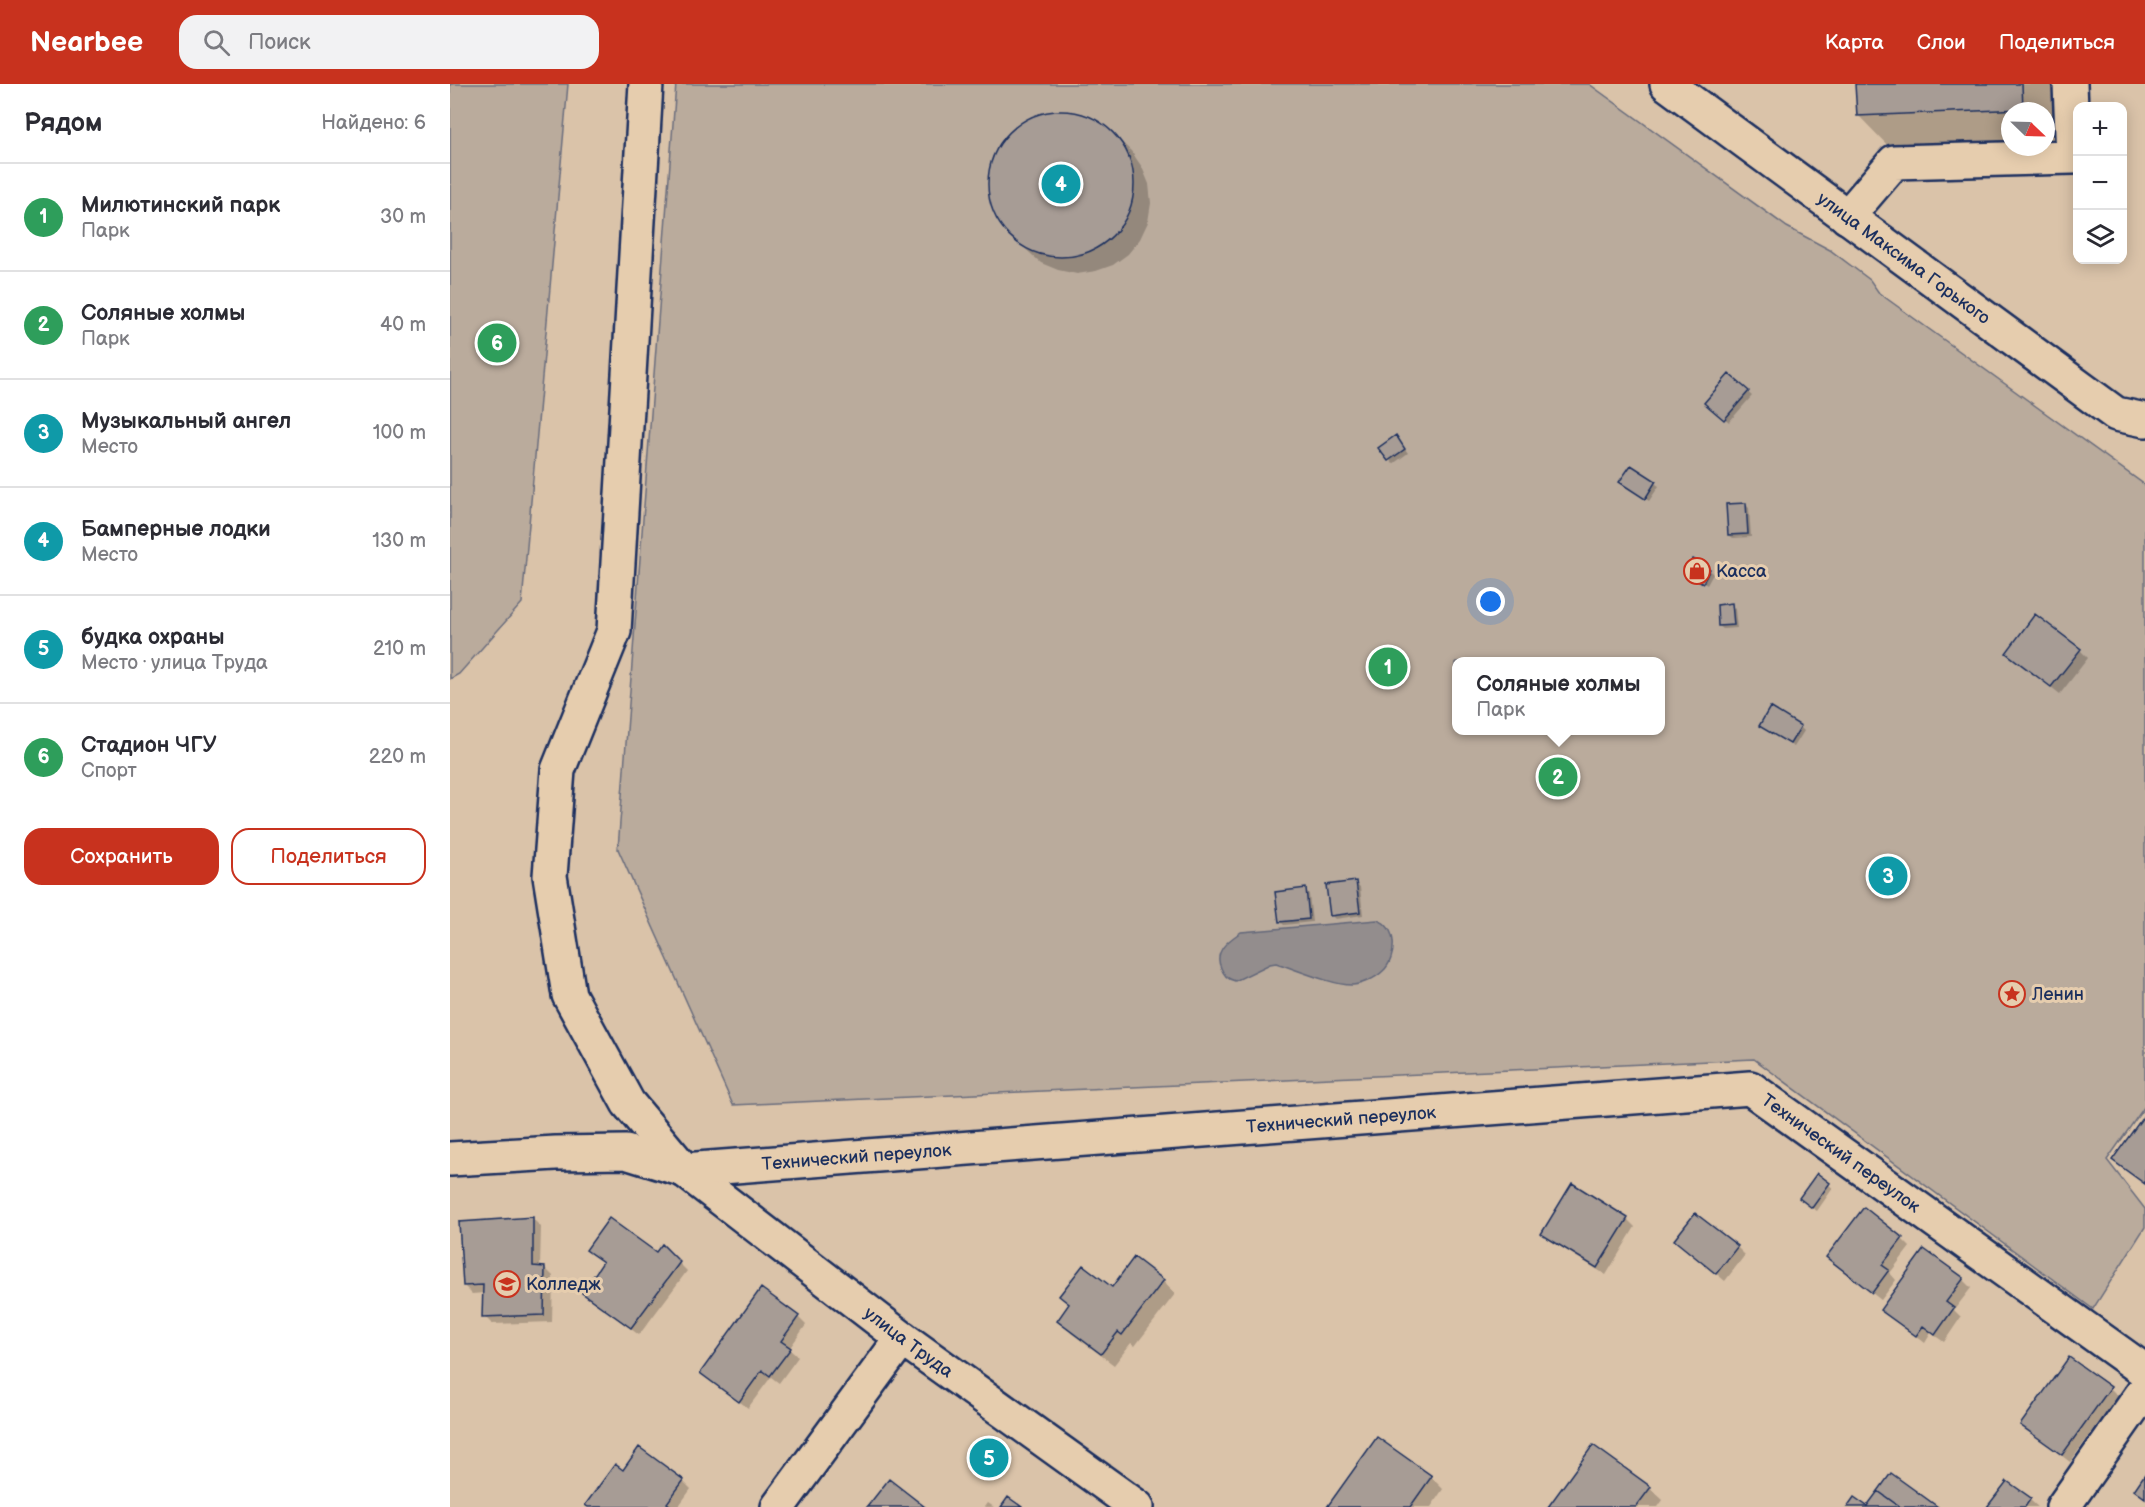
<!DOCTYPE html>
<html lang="ru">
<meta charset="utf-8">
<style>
:root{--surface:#fff;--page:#f2f2f3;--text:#2b2b33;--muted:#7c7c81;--line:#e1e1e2;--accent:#c8321e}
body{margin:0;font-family:"Balsamiq Sans",sans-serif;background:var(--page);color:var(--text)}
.controls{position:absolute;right:18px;top:18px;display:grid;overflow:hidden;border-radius:12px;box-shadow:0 3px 15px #0003}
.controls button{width:54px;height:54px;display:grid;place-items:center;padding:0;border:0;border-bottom:2px solid var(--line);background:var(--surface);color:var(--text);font:30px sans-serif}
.compass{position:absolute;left:1551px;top:18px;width:54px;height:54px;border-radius:50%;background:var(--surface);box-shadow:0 3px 15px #0003;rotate:113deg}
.you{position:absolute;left:1041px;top:518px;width:21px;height:21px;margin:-15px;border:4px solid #fff;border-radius:50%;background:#1a73e8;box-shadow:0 0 0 9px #1a73e833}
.badge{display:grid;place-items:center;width:39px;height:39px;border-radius:50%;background:var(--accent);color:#fff;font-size:20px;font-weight:700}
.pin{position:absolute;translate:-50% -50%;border:3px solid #fff;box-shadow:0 2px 6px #0006}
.popup{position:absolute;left:1002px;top:573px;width:213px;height:78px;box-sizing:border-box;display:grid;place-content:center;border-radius:12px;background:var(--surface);filter:drop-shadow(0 2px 4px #0005);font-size:20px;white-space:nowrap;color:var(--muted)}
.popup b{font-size:22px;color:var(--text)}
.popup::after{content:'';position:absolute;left:50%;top:100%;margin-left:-12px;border:12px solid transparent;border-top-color:var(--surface)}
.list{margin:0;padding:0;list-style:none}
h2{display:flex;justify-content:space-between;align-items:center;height:78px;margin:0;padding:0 24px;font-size:26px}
h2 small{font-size:20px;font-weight:400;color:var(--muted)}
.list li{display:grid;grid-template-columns:39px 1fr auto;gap:18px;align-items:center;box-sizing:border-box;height:108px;padding:0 24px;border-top:2px solid var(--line)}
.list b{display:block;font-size:22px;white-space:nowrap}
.list p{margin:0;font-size:20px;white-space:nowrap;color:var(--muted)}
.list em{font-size:20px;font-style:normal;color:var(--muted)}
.actions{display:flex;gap:12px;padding:18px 24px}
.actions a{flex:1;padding:14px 0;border:2px solid var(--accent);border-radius:18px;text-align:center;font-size:21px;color:var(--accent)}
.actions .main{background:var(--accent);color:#fff}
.icon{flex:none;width:33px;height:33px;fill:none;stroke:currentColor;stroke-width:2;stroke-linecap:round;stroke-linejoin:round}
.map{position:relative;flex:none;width:1695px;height:1423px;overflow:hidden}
header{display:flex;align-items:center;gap:36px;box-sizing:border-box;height:84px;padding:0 30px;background:var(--accent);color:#fff}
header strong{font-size:28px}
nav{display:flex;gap:33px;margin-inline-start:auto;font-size:21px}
.search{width:420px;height:54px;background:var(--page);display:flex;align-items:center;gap:15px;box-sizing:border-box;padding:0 21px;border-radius:18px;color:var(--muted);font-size:22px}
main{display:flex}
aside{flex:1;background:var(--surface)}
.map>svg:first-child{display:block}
.green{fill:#baab9c;stroke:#6a6d7d;stroke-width:1.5;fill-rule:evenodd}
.water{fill:#938d8d;stroke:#63677a;stroke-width:1.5}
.shadow{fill:#0003}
.building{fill:#a79c95;stroke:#1b2f5e;stroke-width:1.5}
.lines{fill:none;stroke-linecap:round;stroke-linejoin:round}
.minor-casing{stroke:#1b2f5e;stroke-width:38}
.major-casing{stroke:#1b2f5e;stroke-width:38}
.minor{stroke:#e6cdae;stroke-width:33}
.major{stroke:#e6cdae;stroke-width:33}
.labels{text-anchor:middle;stroke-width:6;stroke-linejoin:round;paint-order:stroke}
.street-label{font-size:18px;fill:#1b2f5e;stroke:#e6cdae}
.poi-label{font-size:18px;fill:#1b2f5e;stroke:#e6cdae;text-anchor:start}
</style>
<header>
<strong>Nearbee</strong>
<div class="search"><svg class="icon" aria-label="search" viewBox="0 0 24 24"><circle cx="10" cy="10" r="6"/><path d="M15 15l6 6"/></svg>Поиск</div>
<nav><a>Карта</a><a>Слои</a><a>Поделиться</a></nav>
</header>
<main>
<aside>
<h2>Рядом<small>Найдено: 6</small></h2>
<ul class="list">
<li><span class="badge" style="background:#2e9e5b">1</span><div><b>Милютинский парк</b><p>Парк</p></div><em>30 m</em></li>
<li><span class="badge" style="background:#2e9e5b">2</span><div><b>Соляные холмы</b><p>Парк</p></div><em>40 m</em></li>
<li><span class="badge" style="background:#0f9aa8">3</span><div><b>Музыкальный ангел</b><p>Место</p></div><em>100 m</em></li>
<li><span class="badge" style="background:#0f9aa8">4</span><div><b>Бамперные лодки</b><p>Место</p></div><em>130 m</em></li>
<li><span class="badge" style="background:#0f9aa8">5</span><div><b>будка охраны</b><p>Место · улица Труда</p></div><em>210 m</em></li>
<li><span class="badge" style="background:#2e9e5b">6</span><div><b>Стадион ЧГУ</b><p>Спорт</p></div><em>220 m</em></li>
</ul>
<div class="actions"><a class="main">Сохранить</a><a>Поделиться</a></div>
</aside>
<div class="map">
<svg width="1695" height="1423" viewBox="0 0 1695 1423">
<rect width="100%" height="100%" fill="#dac3a9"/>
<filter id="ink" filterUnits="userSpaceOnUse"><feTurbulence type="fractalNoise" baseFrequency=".0167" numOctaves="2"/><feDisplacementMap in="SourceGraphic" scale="12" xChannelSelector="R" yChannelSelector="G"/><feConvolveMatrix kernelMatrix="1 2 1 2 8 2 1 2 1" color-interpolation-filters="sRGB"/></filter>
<g filter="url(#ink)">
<path class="green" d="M0,0H118L72,519L9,590L0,595Z
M226,0H1139L1337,143L1380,166L1420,196L1429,209L1695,401V1022L1657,1076L1695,1125V1143L1643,1225L1304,975L283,1021L168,765ZM1006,578H1210V646H1006Z"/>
<path class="water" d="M927,836C948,842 947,874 933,887C926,894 913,900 903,901C885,902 845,885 826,879L820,880L785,897C777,895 774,891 771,884C763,867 779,856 791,848Z"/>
<path class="shadow" d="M1407,0H1607L1610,62H1596V27H1560V63L1445,69L1408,31Z
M613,28L632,31L649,38L663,50L681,67L692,83L699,100L701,119L698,138L690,155L678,170L663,181L646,187L627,190L608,186L591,179L559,150L548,134L541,117L539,98L542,80L550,62L562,47L577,36L594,30Z
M1279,292L1302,312L1279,338L1260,322Z
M949,357L958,369L943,380L931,364Z
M1181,383L1209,402L1199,417L1175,401Z
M1296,421L1299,424L1301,453L1283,454L1279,451Z
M1259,486L1263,490L1257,501L1236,488Z
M1281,521L1285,525L1287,544L1273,545L1269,542Z
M1630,566L1638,574L1610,610L1558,569Z
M1350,643L1354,647L1344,663L1315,645Z
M906,799L910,803L913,831L885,835L881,831Z
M855,806L859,810L862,838L834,841L831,838Z
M1367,1092L1383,1104L1367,1127L1354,1118Z
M83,1135L91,1143L90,1184H95L103,1192L102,1238L42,1240L34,1232V1209L22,1210L14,1202Z
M1177,1135L1185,1143L1156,1191L1101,1157L1093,1149Z
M1452,1155L1460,1163L1440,1189L1446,1196L1431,1216L1386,1181Z
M1226,1156L1287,1163L1295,1171L1275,1197Z
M212,1162L237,1187L189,1251L142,1216L134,1208L154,1179L138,1166L206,1170Z
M1513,1196L1521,1204L1504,1226L1511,1233L1494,1258L1481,1249L1475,1259L1432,1225Z
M713,1197L725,1210L685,1262L681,1259L664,1281L621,1249L609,1236L620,1221L611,1212Z
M348,1233L356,1241L339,1265L348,1273L329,1299L321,1293L298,1324L251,1289Z
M1660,1304L1668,1312L1620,1378L1572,1341Z
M553,1370L556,1374L543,1392L530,1382Z
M981,1393L993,1405L981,1423H879Z
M233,1397L241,1405L228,1423H139Z
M1557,1399L1580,1416L1588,1423H1539Z
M1200,1404L1213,1416L1208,1423H1100Z
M538,1419L544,1423H535Z"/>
<path class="building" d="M1405,0H1572L1573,25L1407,32Z
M538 100a73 73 0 1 1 146 0a73 73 0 1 1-146 0Z
M1279,290L1299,307L1274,336L1254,319Z
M946,351L955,365L938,377L928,364Z
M1181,381L1206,397L1195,415L1169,398Z
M1296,419L1298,450L1278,451L1276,420Z
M1243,475L1260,485L1253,499L1235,489Z
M1282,519L1284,541L1268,542L1267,521Z
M1585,530L1631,565L1601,603L1556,569Z
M1320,623L1351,642L1340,660L1309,642Z
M906,797L910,828L880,832L876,801Z
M856,804L859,835L829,838L825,808Z
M1695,1030V1100L1662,1076Z
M1367,1089L1380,1099L1362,1124L1349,1114Z
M1122,1099L1178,1134L1147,1184L1091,1150Z
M1414,1123L1453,1154L1432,1181L1439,1186L1422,1209L1376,1173Z
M1245,1129L1288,1162L1266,1190L1224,1156Z
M83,1133V1182L95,1183L94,1231L32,1233L33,1201L13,1202L9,1138Z
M159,1134L206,1168L212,1160L230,1178L181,1244L132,1209L153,1178L136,1166Z
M1474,1165L1514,1194L1496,1218L1504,1224L1485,1251L1473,1242L1466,1252L1430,1226Z
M684,1173L714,1196L672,1251L668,1248L651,1270L607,1237L619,1220L609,1212L633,1181L662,1203Z
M311,1204L349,1232L331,1257L341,1264L320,1292L312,1286L289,1318L250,1289Z
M1619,1273L1661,1303L1612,1371L1570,1341Z
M927,1353L982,1392L960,1423H877Z
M539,1359L554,1369L539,1389L525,1379Z
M1143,1361L1201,1403L1186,1423H1098Z
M189,1363L234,1396L217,1419L222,1423H138L135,1421L165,1380L173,1386Z
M1441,1389L1488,1423H1450L1428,1407Z
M1695,1390V1414L1684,1406Z
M439,1395L475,1423H417Z
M1557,1397L1581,1414L1575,1423H1537Z
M1428,1407L1450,1423H1397L1404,1413L1417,1422Z
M558,1413L572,1423H551Z"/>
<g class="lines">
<defs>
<g id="minor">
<path id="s1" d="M196,0L164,547L108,686L100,792L119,911L178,1019L234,1086L452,1254L687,1423"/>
<path id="s2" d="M1217,0L1666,330L1695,336"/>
<path d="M1397,133L1444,78L1623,73L1620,0"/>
<path id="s3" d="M0,1075L106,1069L176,1068L234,1086L1300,1004L1695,1287"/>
<path d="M328,1423L452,1254"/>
</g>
<path id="major" d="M1613,1423L1695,1306"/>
</defs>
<use href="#minor" class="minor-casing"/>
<use href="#major" class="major-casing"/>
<use href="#minor" class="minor"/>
<use href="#major" class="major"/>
</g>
</g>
<defs>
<symbol id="shop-ring" viewBox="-11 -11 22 22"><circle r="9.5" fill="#e6cdae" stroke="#c8321e" stroke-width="1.5"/><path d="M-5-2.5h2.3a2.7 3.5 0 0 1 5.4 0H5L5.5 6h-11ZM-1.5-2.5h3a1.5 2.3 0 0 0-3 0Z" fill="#c8321e"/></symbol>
<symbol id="sight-ring" viewBox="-11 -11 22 22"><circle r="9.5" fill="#e6cdae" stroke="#c8321e" stroke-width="1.5"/><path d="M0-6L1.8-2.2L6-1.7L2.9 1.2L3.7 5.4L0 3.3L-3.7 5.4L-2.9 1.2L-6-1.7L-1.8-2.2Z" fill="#c8321e"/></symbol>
<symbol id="university-ring" viewBox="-11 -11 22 22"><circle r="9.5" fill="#e6cdae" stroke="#c8321e" stroke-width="1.5"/><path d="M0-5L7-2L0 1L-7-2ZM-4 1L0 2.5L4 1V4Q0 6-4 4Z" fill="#c8321e"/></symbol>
</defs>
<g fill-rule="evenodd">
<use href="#shop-ring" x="1232" y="472" width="30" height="30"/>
<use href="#sight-ring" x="1547" y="895" width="30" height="30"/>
<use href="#university-ring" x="42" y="1185" width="30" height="30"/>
</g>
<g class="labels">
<g class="street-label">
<text dy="6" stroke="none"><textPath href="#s2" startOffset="294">улица Максима Горького</textPath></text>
<text dy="6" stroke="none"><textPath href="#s3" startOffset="896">Технический переулок</textPath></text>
<text dy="6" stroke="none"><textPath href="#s3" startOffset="1418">Технический переулок</textPath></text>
<text dy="6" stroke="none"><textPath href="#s3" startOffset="410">Технический переулок</textPath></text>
<text dy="6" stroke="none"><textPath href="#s1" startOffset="1418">улица Труда</textPath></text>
</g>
<g class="poi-label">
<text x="1266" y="493">Касса</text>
<text x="1582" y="916">Ленин</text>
<text x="76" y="1206">Колледж</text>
</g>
</g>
</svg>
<div class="controls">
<button>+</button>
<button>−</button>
<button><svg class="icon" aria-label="layers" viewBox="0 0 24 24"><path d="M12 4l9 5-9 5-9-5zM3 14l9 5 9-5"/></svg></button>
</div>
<svg class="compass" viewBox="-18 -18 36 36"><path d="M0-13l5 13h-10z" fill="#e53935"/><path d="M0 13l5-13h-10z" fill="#7c7c81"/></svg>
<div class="you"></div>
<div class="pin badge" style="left:938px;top:583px;background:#2e9e5b">1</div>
<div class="pin badge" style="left:1108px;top:693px;background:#2e9e5b">2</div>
<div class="popup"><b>Соляные холмы</b>Парк</div>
<div class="pin badge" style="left:1438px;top:792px;background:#0f9aa8">3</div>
<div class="pin badge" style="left:611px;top:100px;background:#0f9aa8">4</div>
<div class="pin badge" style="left:539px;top:1374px;background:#0f9aa8">5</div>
<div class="pin badge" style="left:47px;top:259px;background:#2e9e5b">6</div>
</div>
</main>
